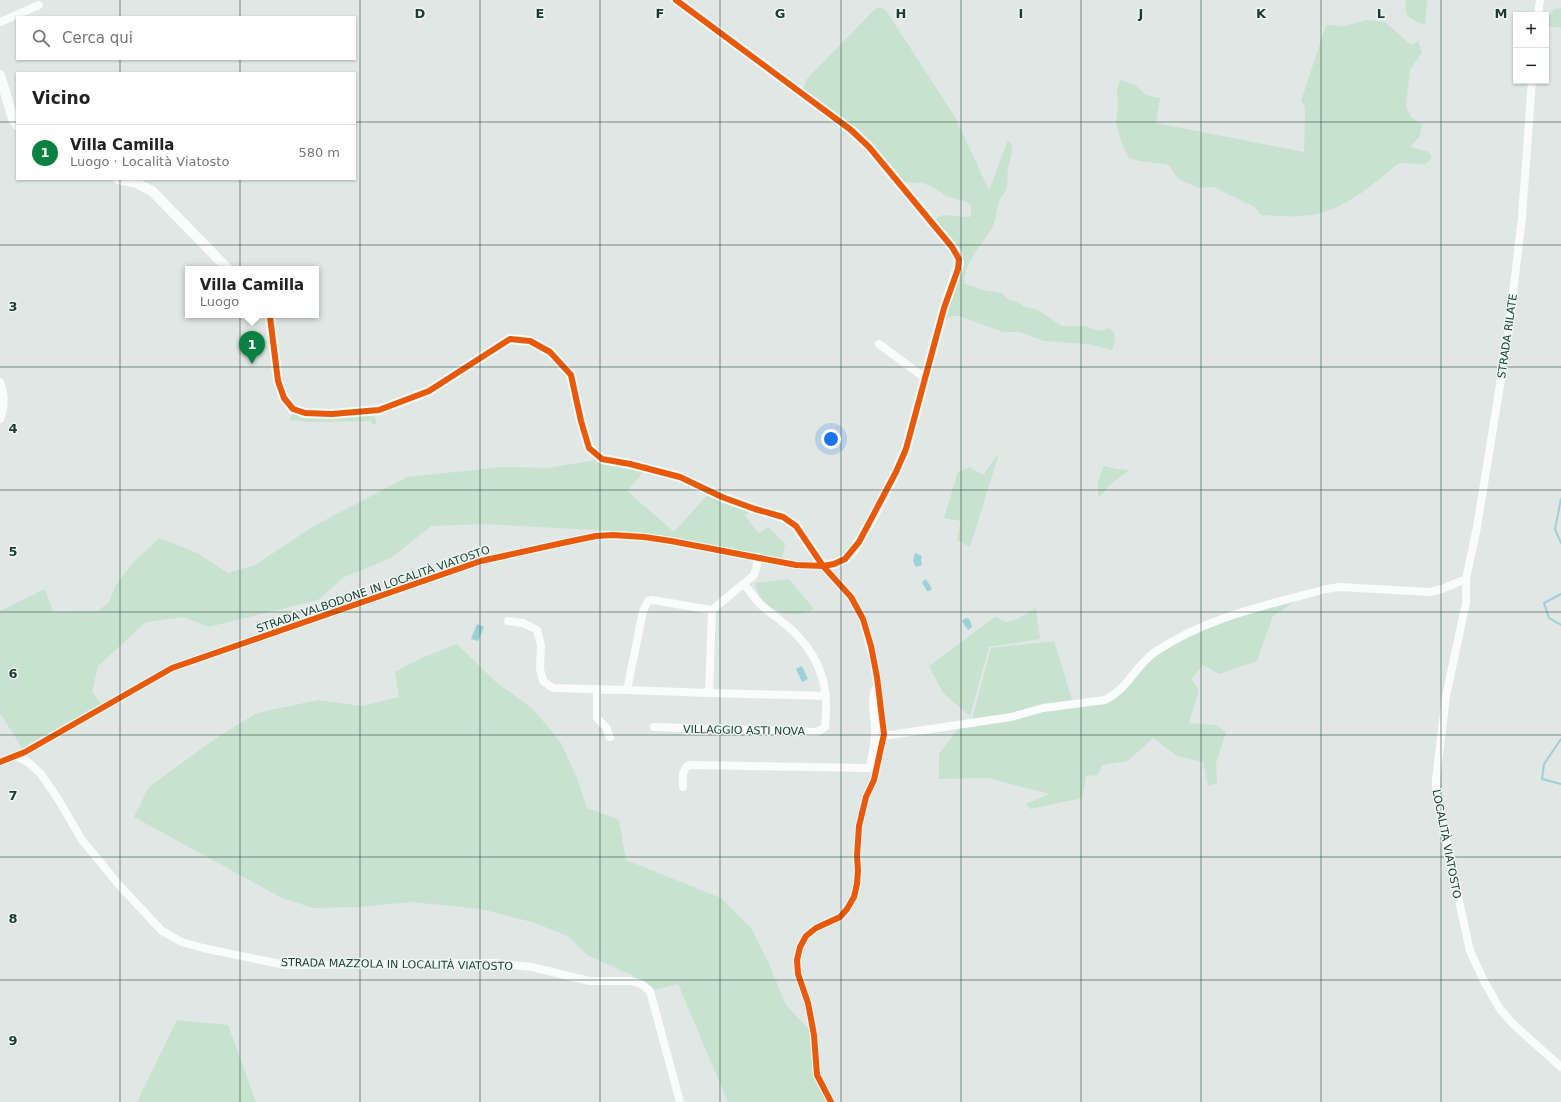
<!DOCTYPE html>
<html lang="it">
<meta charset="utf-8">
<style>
:root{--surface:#fff;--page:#f2f2f2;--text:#222;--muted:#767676;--line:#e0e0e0;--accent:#0b8043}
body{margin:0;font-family:"DejaVu Sans",sans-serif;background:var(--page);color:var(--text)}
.controls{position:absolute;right:12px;top:12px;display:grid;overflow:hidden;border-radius:0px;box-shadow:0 1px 3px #0004}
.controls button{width:36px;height:36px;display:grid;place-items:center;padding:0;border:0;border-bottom:1px solid var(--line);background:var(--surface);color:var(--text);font:20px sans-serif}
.you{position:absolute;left:831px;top:439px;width:14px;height:14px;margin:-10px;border:3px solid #fff;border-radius:50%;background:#1a73e8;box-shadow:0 0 0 6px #1a73e833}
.badge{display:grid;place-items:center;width:26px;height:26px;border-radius:50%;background:var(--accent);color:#fff;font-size:13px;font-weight:700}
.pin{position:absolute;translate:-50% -33px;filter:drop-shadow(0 1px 2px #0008)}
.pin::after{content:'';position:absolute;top:21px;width:14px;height:12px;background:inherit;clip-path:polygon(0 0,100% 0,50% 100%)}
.popup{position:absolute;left:185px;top:266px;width:134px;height:52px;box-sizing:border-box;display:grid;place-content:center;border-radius:0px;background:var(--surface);filter:drop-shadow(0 1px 3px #0005);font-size:13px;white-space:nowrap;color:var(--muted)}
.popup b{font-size:15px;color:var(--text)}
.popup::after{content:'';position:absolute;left:50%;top:100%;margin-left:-8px;border:8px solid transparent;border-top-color:var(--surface)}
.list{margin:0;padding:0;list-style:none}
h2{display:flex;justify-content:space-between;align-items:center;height:52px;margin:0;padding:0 16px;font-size:17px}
h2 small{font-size:13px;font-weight:400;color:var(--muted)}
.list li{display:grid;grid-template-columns:26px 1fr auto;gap:12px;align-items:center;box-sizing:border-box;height:56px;padding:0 16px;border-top:1px solid var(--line)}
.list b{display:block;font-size:15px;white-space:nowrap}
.list p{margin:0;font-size:13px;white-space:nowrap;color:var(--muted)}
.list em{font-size:13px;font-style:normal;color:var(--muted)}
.icon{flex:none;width:22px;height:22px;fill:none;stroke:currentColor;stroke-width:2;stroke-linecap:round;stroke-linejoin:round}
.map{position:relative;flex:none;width:1561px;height:1102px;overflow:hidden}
.search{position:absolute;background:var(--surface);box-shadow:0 1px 3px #0004;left:16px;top:16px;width:340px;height:44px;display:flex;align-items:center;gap:10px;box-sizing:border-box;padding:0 14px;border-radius:0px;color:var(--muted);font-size:15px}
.panel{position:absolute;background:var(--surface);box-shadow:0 1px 3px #0004;left:16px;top:72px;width:340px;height:108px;border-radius:0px}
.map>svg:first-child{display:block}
.green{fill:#c8e2d0}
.water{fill:#9dd0d9}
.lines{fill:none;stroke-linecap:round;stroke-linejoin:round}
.stream{stroke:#9dd0d9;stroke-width:2}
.minor{stroke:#fafbfb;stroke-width:8}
.tertiary{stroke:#fafbfb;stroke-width:10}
.cycleway-casing{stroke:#edf7f2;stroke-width:8}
.cycleway{stroke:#e8590c;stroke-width:6}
.grid{fill:none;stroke:#1e3a33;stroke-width:1;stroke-opacity:0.55}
.labels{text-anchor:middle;stroke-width:3;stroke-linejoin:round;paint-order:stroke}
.street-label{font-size:11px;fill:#1e3a33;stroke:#edf7f2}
.grid-label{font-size:13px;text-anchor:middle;font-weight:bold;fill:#1e3a33;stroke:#edf7f2;stroke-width:3;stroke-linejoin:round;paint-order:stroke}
</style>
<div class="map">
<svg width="1561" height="1102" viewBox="0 0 1561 1102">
<rect width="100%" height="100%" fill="#e0e7e4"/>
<path class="green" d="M1406,0H1427L1425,25C1410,18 1403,18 1406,0Z
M881,7L887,12L955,117L989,190L1008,140L1012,145C1013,154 1009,161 1008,169C1007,174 1008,180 1007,185C1006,191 1002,196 999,201C996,210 997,220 992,228C982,244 964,263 964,283L982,290L1001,293L1009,300L1017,302L1025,307L1036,309L1062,326H1084L1099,331L1109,328C1118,333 1115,341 1112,350L1088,344L1044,341L1020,332H1003L959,316H953L944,320L959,264V246L934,219L943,215L969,217L971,216V206L965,201L948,197L936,189L923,183L899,182L869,147L802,94L806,80L875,9Z
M1561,8V28L1546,26V22L1554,9Z
M1367,20L1385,22L1411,45L1418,41L1422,52L1410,70L1406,106L1411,117L1422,124L1420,136L1410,147L1429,152L1432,158L1425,164L1399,163C1374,183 1349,207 1316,214C1298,218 1279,216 1261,215L1255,207L1213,187L1199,188L1178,179L1169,165L1140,161L1129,158L1121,141L1116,122L1118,106L1117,90L1120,80L1135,85L1146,95L1160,98L1156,123L1304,152L1305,107L1301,101L1326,25L1345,26Z
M293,413L373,414L376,420V424H372L371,421L308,422L293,420L290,421V418Z
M999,453L970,547L957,540L961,521L944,518L958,472L970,467L983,475Z
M602,459L643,468L640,476L627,491L674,532L710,492L755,509L745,515L758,533L769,527L785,544L782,558L631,532L484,524L431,526L391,558L344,577L318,600L208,627L184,617L146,622L98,666L92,692L101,704L22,748L0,713V611L45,589L53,612L98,611L109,602L117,583L133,563L159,538L197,553L228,573L255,565L314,526L407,477L503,467L547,468Z
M1104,466L1117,469L1129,470L1112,483L1098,498V482Z
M789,579L814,609C792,622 759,610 755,583Z
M1303,596L1273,616L1257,661L1219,674L1203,665L1191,679L1199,690L1189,723L1216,725L1226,732L1216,763L1217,783L1208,786L1203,762L1177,756L1153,738L1128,761L1102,765L1098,775L1086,776L1082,798L1030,809L1026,804L1049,794L988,778L939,779V754L961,725L972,719L991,648L1054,641L1073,703L1105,700L1145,662L1200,628Z
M1036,608L1040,639L989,647L970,716L943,693L929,666L995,617L1007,622L1017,619Z
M457,644L496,682L533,709L561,743L577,778L587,808L619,820L626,860L721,898L751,928L769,964L786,1005L814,1035L817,1075L835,1102H728L678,984L650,991L634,976L587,955L568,936L532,922L481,909L411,902L359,907L313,908L282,898L134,817L149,787L219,736L257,713L318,700L361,706L399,697L395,672L422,658Z
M177,1020L228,1025L256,1102H137Z"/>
<path class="water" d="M915,553L922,556L921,560L922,565L916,567L913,561Z
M926,579L932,589L929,591H927L922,582Z
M967,618L970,620L972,627L968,630L962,621L964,619Z
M477,624L484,627L478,641L471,639Z
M802,666L808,679L802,682L796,669Z"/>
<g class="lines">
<path class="stream" d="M1561,499L1555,529L1561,543
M1561,594L1544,603L1549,618L1561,625
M1561,739L1544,764L1542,779L1561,784"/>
<path class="minor" d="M1538,15L1540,0
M0,22L39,5
M1532,81L1522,217L1508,336L1477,527L1466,579V603L1446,696L1436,779V794L1470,951L1485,983L1500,1009L1512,1023L1561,1067
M879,344L925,378
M0,382C5,395 5,407 0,419
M712,610L709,693L627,690L643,611L648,601L652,600L712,610L754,575L756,569L758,557
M508,621L523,623L537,630L541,645L540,669L543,681L553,688L627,690
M597,689V718L606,727L610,737
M709,693L826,696
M654,727L817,732L825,727C829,690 823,663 797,635C786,623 771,615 759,603C754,597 749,590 744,584
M882,729L886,734L890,735L1011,717L1043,708L1105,700C1129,688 1135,666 1155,652C1206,617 1268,605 1326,589L1340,587L1430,592L1442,589L1466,579
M17,756L29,763L41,774L58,799L82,840L119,885L162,931L182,942L203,948L285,965L495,963L532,967L589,981H631L641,984L650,991L680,1102
M0,762L25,752L172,668L481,561L567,542L596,536L613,535L644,537L671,541L796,565L823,566L851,597L863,619L874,662L884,734L874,780L866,797L859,826L857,856L858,870L857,884L854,897L847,909L840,917L816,928L806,936L800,947L797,960L798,974L808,1003L814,1035L817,1075L831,1102
M683,787C683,779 681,770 689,765L869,768L870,765C873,754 875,742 875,730C875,717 870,700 876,688"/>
<path class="tertiary" d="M0,75L13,119L17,125
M118,179L136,183L152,191L228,269
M269,315L270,317L278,381L284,398L293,409L305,413L332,414L379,410L429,391L510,339L530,341L550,352L571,375L581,421L589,448L602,459L630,464L680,477L722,497L755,509L783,517L796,526L823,566L834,564L845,559L853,551L871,521L896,472L906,449L944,308L959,264L957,254L952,247L869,147L851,130L676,0"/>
<defs>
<path id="cycleway" d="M269,315L270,317L278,381L284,398L293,409L305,413L332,414L379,410L429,391L510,339L530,341L550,352L571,375L581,421L589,448L602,459L630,464L680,477L722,497L755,509L783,517L796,526L823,566L851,597L863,619L871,646L877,677L884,734L874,780L866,797L859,826L857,856L858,870L857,884L854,897L847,909L840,917L816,928L806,936L800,947L797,960L798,974L808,1003L814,1035L817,1075L831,1102
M0,762L25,752L172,668L481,561L567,542L596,536L613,535L644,537L671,541L796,565L823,566L834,564L845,559L859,542L896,472L906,449L944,308L958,269L959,259L952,247L869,147L851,130L676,0"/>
</defs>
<use href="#cycleway" class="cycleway-casing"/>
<use href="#cycleway" class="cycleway"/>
</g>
<path class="grid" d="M120,0V17M240,0V17M360,0V1102M480,0V1102M600,0V1102M720,0V1102M841,0V1102M961,0V1102M1081,0V1102M1201,0V1102M1321,0V1102M1441,0V1102M120,59V73M240,59V73M0,122H17M355,122H1561M120,179V1102M240,179V1102M0,245H1561M0,367H1561M0,490H1561M0,612H1561M0,735H1561M0,857H1561M0,980H1561"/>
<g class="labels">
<g class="street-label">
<text transform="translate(1507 336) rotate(-82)" y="4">STRADA RILATE</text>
<text transform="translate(373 589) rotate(-19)" y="4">STRADA VALBODONE IN LOCALITÀ VIATOSTO</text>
<text transform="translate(744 730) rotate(1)" y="4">VILLAGGIO ASTI NOVA</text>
<text transform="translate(1447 844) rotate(79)" y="4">LOCALITÀ VIATOSTO</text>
<text transform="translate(397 964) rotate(1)" y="4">STRADA MAZZOLA IN LOCALITÀ VIATOSTO</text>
</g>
</g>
<g class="grid-label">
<text x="420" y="18">D</text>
<text x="540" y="18">E</text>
<text x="660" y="18">F</text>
<text x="780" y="18">G</text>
<text x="901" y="18">H</text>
<text x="1021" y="18">I</text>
<text x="1141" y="18">J</text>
<text x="1261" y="18">K</text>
<text x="1381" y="18">L</text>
<text x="1501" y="18">M</text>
<text x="13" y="311">3</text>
<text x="13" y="433">4</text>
<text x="13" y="556">5</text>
<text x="13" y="678">6</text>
<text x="13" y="800">7</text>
<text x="13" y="923">8</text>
<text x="13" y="1045">9</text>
</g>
</svg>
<div class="controls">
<button>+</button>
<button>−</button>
</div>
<div class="you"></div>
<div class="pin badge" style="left:252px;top:364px">1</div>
<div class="popup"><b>Villa Camilla</b>Luogo</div>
<div class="search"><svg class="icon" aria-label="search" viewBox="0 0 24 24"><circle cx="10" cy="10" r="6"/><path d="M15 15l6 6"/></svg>Cerca qui</div>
<section class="panel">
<h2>Vicino<small></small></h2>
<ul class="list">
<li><span class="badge">1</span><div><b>Villa Camilla</b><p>Luogo · Località Viatosto</p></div><em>580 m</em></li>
</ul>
</section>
</div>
